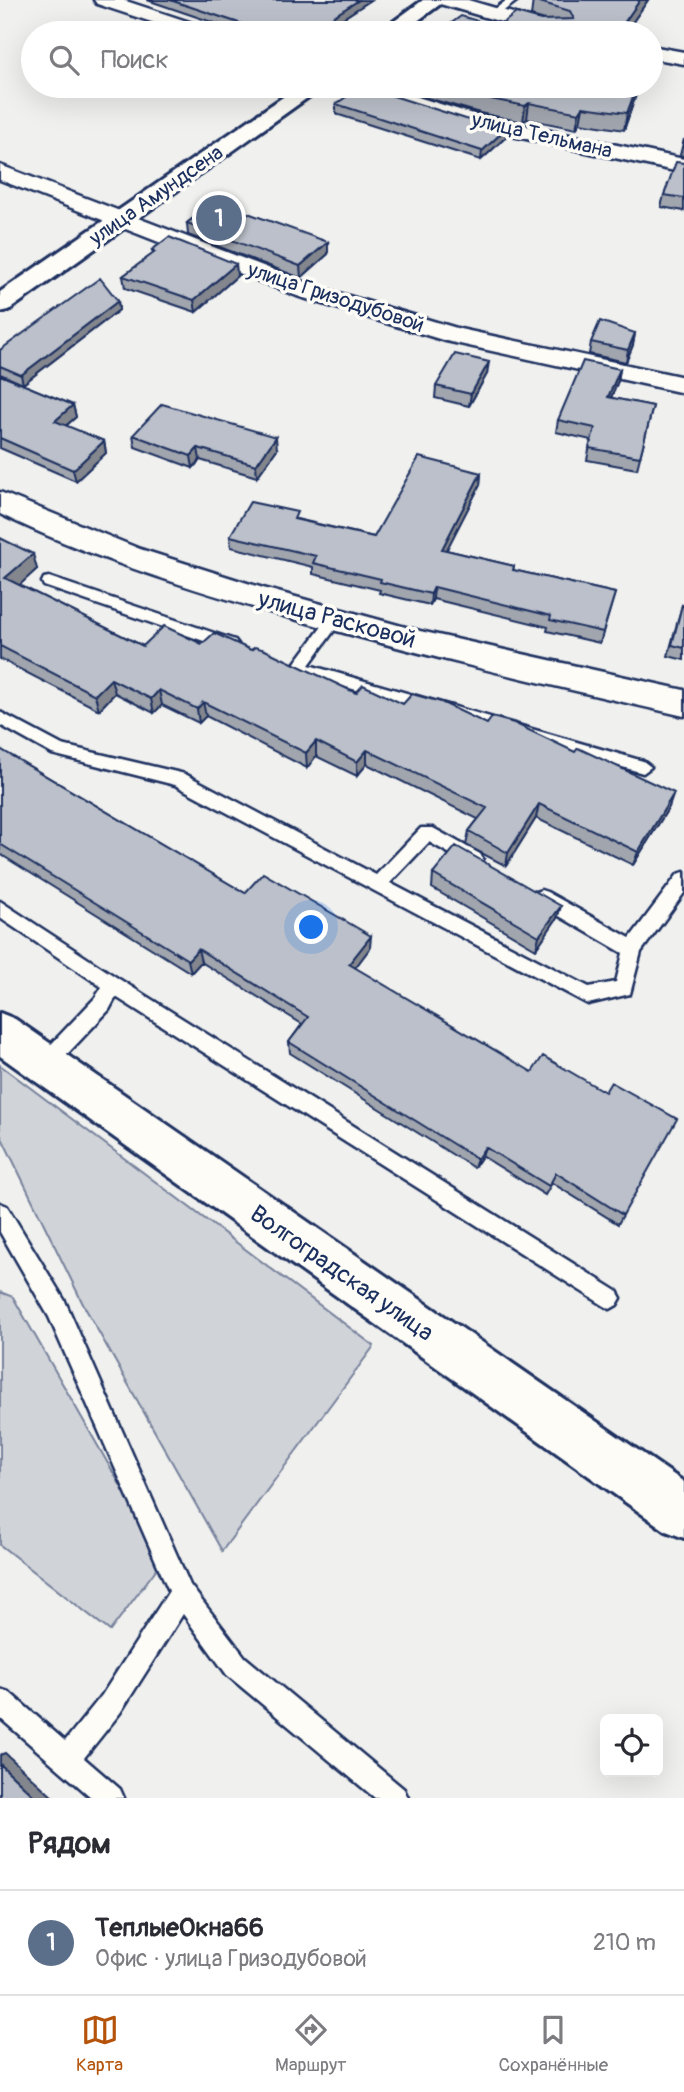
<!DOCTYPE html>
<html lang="ru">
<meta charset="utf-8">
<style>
:root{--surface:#fff;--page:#f7f7f7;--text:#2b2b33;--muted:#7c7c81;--line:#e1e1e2;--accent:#b45309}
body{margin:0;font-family:Pangolin,sans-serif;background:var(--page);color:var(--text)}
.controls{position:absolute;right:21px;bottom:21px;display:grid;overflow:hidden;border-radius:10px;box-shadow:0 7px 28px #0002}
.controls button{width:63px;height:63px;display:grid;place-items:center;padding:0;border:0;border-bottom:2px solid var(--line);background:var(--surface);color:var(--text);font:35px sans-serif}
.you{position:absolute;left:312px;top:928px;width:24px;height:24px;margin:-18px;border:5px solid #fff;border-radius:50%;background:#1a73e8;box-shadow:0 0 0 10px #1a73e833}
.badge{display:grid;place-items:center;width:46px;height:46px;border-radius:50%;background:var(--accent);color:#fff;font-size:23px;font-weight:700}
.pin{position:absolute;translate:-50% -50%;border:4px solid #fff;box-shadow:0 2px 7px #0006}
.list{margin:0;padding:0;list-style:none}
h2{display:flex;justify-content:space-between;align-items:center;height:91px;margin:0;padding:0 28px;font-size:30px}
h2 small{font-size:23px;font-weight:400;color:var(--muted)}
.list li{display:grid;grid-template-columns:46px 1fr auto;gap:21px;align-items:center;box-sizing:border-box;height:105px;padding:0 28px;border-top:2px solid var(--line)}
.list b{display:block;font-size:26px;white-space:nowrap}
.list p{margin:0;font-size:23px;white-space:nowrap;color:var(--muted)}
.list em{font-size:23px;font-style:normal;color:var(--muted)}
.icon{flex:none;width:38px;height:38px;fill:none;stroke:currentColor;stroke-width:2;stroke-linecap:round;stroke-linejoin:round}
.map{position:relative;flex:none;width:684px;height:1798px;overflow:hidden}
.search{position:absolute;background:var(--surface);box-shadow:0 7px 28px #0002;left:21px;right:21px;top:21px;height:77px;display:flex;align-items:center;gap:18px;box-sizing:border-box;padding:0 24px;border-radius:38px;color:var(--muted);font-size:26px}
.sheet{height:196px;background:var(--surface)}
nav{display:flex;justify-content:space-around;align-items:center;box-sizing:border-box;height:98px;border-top:2px solid var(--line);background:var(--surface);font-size:19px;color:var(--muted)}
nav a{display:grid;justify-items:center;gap:4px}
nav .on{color:var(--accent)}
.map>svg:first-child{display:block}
.green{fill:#d0d3d8;stroke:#76819b;stroke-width:2}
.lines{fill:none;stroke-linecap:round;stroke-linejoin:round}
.lane-casing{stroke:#1b2f5e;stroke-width:5}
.street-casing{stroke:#1b2f5e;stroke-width:5}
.secondary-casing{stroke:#1b2f5e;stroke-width:6}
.lane{fill:#fdfcf7;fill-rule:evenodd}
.street{fill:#fdfcf7;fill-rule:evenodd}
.secondary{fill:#fdfcf7;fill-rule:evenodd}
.wall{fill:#a1a5ae;stroke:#1b2f5e;stroke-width:2}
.shaded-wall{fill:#83868d;stroke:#1b2f5e;stroke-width:2}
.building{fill:#bbc0ca;stroke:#1b2f5e;stroke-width:2}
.labels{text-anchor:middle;stroke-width:7;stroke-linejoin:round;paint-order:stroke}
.far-street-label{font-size:21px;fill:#1b2f5e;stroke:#fdfcf7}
.street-label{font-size:24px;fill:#1b2f5e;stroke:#fdfcf7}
</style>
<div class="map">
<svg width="684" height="1798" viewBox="0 0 684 1798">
<rect width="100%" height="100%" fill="#f0f0ee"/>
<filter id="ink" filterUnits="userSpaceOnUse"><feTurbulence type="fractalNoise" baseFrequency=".0143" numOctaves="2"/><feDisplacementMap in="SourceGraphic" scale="14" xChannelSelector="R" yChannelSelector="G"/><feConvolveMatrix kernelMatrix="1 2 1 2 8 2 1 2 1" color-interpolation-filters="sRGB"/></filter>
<g filter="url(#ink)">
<path class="green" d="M0,1065L374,1346L222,1551L83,1304L0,1134Z
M0,1292L13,1297L163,1560L110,1631L0,1545Z"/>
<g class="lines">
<defs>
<path id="lane" d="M507,0H518L497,16H491V12Z
M49,577L235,640L238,644L230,650L44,586L42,582L44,578Z
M334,616L341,621L309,665L643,761L651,767L643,773L294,672L291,668L294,664L329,617Z
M0,712L62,745L185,774L376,875L421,828H433L480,854L483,859L480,864H468L429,842L390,883L589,987L616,982L623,953L535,902L532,897L535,892L541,890L547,892L630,938L678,874L684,872V893L641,952L630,994L588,1004L175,785L52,754L0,725Z
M0,901L119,979L617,1291L621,1298L617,1305L610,1309L603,1305L116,997L109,1010L53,1069L46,1072L39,1069L36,1063L39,1057L95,998L102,987L0,918Z
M0,1203L7,1206L65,1301L190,1585L245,1657L404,1789L408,1798H375L227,1675L183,1614L120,1713L84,1758L120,1789L124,1798H92L0,1718V1689L9,1692L65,1741L102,1695L169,1591L49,1317L0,1232Z"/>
<path id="street" d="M94,0H123L211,29L214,33H185L97,4Z
M437,0H468L567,29L570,33H539L440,4Z
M651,46L684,52V64L651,58Z
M351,86H382L479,116L684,159V173L466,126L354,90Z
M0,165L315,286L460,329L684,377V393L446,341L297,296L0,180Z
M0,492L140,549L263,588L420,631L684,690V716C543,684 402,651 263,610C173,583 84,555 0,514Z"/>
<path id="secondary" d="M423,0H446L401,33H378Z
M299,86H324L9,310L0,312V292Z
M0,1013L15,1019L684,1482V1538L666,1531L0,1056Z"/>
</defs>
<use href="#lane" class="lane-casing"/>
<use href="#street" class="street-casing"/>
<use href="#secondary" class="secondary-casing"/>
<use href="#lane" class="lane"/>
<use href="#street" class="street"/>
<use href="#secondary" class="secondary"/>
</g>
<path class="wall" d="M147,0H371L320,33H244Z
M533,0H648L625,33H438L498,27L545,20L531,16Z
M385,86H639L624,130L580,123L576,129L527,119L523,122L480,113Z
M336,104L506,137L481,160L336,114Z
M684,139V157L680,155Z
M684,163V211L661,207L664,195Z
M209,199L328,254L301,278L188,235L187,223L210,205Z
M152,250L236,264L237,276L196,312L125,288L123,276L153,254Z
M118,301L119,310L23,384L0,374V350Z
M635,333L633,345L626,362L589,354L591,342Z
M620,369L618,381L611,398L653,406L637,469L587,460L591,440L556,432L558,420Z
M487,374L469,406L435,398L436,386Z
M0,375L73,405L76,417L66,426L104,441L106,453L76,481L0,448Z
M133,435L277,449L257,477L200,460L193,468L135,447Z
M481,473L480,485L446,550L514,566L513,570L615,593L600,643L547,631L548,627L433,599L430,605L379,593L380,590L313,574V567L231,547L230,536L297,519L374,537Z
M0,538L37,569L19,585L143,646L202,644L251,650L356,693L403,704L669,807L633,865L536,818L506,866L466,845L469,831L478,819L367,764L357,776L316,756L307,768L206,716L199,723L162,705L154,713L115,693L99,710L0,659Z
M682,605L684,606V660L668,656Z
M0,749L245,893L370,948L355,968L623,1215L618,1224L552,1183L545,1195L482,1156L474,1168L290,1053L289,1042L302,1024L201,962L191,973L0,854Z
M433,874L561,906L557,918L536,949L432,888Z"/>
<path class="shaded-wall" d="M359,0H371L320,33H307Z
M640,0H648L625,33H617Z
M637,86H639L624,130L627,113Z
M529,103L527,119L523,122L525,106Z
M583,107L580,123L576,129L579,113Z
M507,128L506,137L481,160L482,151Z
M328,242V254L301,278L300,266Z
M236,264L237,276L196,312L194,300Z
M118,301L119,310L23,384L21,375Z
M635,333L633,345L626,362L628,350Z
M489,362L487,374L469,406L471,394Z
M620,369L618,381L606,409L608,397Z
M73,405L76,417L57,433L55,421Z
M276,437L277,449L257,477L256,465Z
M104,441L106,453L76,481L73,470Z
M198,448L200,460L193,468L191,456Z
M481,473L480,485L441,561L442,549Z
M33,554L37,569L10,594L5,578Z
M434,587L433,599L430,605L431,594Z
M111,679L115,693L99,710L95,695Z
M159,690L162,705L154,713L151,699Z
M203,702L206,716L199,723L197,709Z
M316,741V756L307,768L306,753Z
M367,750V764L357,776V762Z
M674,793L669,807L633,865L638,852Z
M539,804L536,818L506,866L508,853Z
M561,906L557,918L536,949L539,936Z
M371,936L370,948L349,976V964Z
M198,949L201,962L191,973L188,960Z
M485,1147L482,1156L474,1168L477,1159Z
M5,1753L54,1798H36L0,1764V1755Z"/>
<path class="building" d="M170,0H359L307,33H269Z
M533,0H640L617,33H438L461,16L498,27L516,13L541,20L574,19L570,11Z
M362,86L466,119L507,128L482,151L336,104Z
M441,86H637L627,113L583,107L579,113L529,103L525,106L481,97Z
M676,162L684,163V198L664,195Z
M209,199L328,242L300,266L187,223L213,203Z
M169,237L236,264L194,300L123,276L155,252L152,250Z
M100,278L118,301L21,375L0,366V350Z
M600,321L635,333L628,350L591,342Z
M455,354L489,362L471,394L436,386Z
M583,361L620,369L608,397L653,406L640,457L589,448L595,428L558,420Z
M0,375L73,405L55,421L104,441L73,470L0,438Z
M162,404L276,437L256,465L198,448L191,456L133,435Z
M419,457L481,473L442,549L514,566L513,570L615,593L603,632L550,620L551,616L434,587L431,594L380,582L381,579L313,563L316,556L230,536L250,502L297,512L294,519L374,537Z
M0,538L33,554L5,578L143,646L164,626L202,644L214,633L251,650L255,647L265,650L356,693L363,685L403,704L412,694L441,702L487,724L492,717L514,723L575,752L578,748L674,793L638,852L539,804L508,853L469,831L487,808L367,750L357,762L316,741L306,753L203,702L197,709L159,690L151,699L111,679L95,695L0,646Z
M682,605L684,606V648L672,645Z
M0,749L245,893L263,873L371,936L349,964L532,1072L543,1056L605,1092L611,1082L677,1119L623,1215L556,1173L549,1186L485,1147L477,1159L289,1042L308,1017L198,949L188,960L0,844Z
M456,846L561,906L539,936L433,874Z
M0,1764L36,1798H0Z"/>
</g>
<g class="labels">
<g class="far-street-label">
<text transform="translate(542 135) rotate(13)" y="7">улица Тельмана</text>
<text transform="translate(156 195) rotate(-35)" y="7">улица Амундсена</text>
<text transform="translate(336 297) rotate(18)" y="7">улица Гризодубовой</text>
</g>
<g class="street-label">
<text transform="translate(337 619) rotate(15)" y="8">улица Расковой</text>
<text transform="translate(342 1273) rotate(35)" y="8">Волгоградская улица</text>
</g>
</g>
</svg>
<div class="controls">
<button><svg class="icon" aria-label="locate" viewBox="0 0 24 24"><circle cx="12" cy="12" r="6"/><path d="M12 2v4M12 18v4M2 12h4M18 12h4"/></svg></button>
</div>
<div class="you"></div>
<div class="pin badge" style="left:219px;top:218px;background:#5c6f8a">1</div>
<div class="search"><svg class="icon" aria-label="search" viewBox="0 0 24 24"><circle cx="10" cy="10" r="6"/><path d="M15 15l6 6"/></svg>Поиск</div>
</div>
<section class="sheet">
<h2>Рядом<small></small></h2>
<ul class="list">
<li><span class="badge" style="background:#5c6f8a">1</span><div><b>ТеплыеОкна66</b><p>Офис · улица Гризодубовой</p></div><em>210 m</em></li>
</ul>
</section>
<nav>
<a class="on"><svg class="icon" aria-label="map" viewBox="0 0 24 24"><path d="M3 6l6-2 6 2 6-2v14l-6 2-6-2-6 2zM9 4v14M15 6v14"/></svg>Карта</a>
<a><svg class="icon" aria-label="directions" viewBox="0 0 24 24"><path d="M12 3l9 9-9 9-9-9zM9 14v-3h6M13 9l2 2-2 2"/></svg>Маршрут</a>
<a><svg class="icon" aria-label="saved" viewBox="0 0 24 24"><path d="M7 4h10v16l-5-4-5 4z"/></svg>Сохранённые</a>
</nav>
